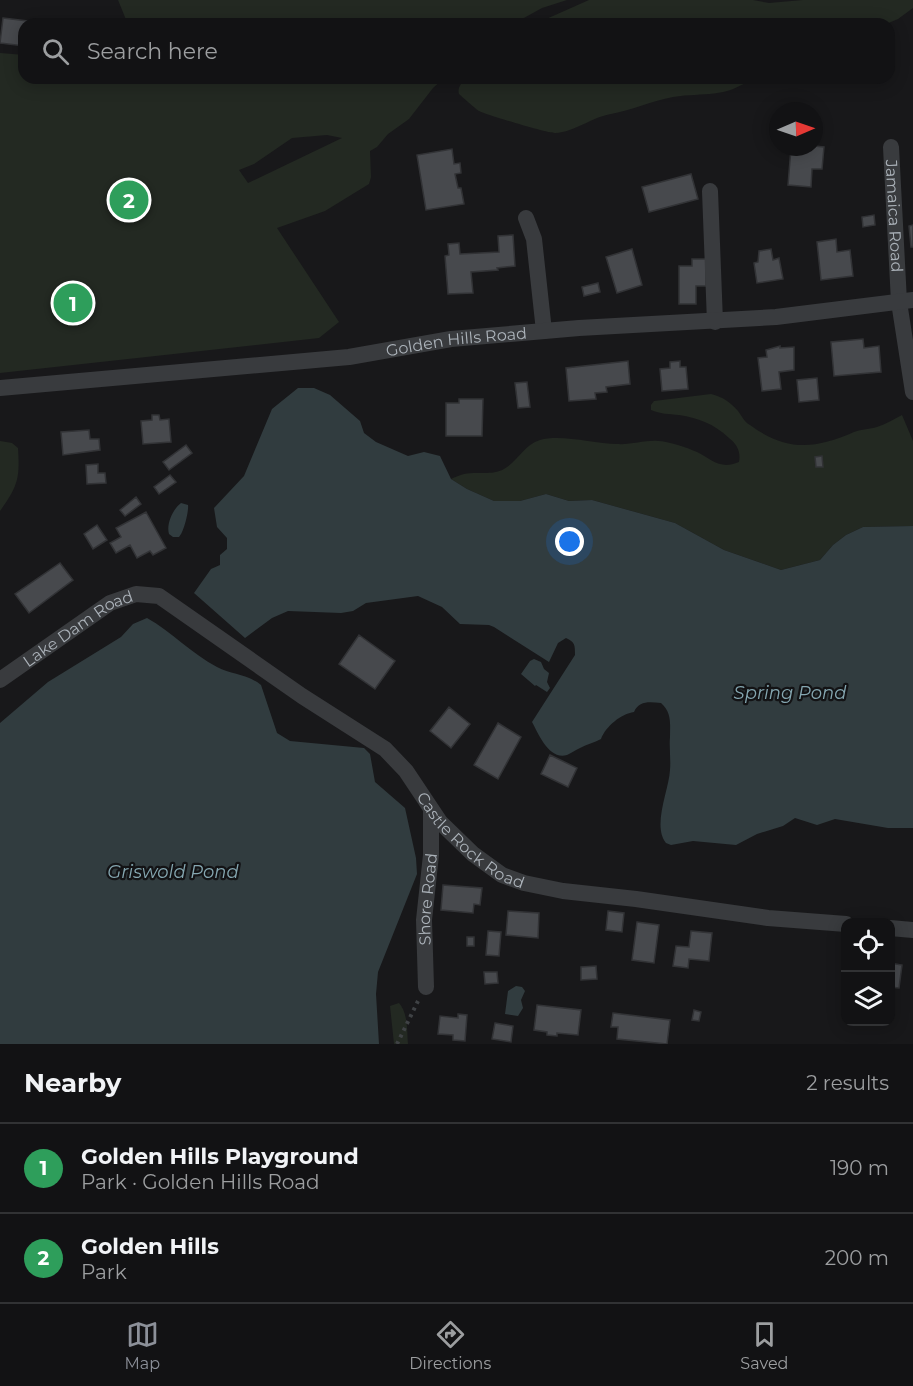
<!DOCTYPE html>
<meta charset="utf-8">
<style>
:root{--surface:#121214;--page:#1f2022;--text:#f1f3f6;--muted:#9c9ea0;--line:#313234;--accent:#8c9099}
body{margin:0;font-family:Montserrat,sans-serif;background:var(--page);color:var(--text)}
.controls{position:absolute;right:18px;bottom:18px;display:grid;overflow:hidden;border-radius:12px;box-shadow:0 3px 15px #0003}
.controls button{width:54px;height:54px;display:grid;place-items:center;padding:0;border:0;border-bottom:2px solid var(--line);background:var(--surface);color:var(--text);font:30px sans-serif}
.compass{position:absolute;left:769px;top:102px;width:54px;height:54px;border-radius:50%;background:var(--surface);box-shadow:0 3px 15px #0003;rotate:88deg}
.you{position:absolute;left:570px;top:542px;width:21px;height:21px;margin:-15px;border:4px solid #fff;border-radius:50%;background:#1a73e8;box-shadow:0 0 0 9px #1a73e833}
.badge{display:grid;place-items:center;width:39px;height:39px;border-radius:50%;background:var(--accent);color:#fff;font-size:20px;font-weight:700}
.pin{position:absolute;translate:-50% -50%;border:3px solid #fff;box-shadow:0 2px 6px #0006}
.list{margin:0;padding:0;list-style:none}
h2{display:flex;justify-content:space-between;align-items:center;height:78px;margin:0;padding:0 24px;font-size:26px}
h2 small{font-size:20px;font-weight:400;color:var(--muted)}
.list li{display:grid;grid-template-columns:39px 1fr auto;gap:18px;align-items:center;box-sizing:border-box;height:90px;padding:0 24px;border-top:2px solid var(--line)}
.list b{display:block;font-size:22px;white-space:nowrap}
.list p{margin:0;font-size:20px;white-space:nowrap;color:var(--muted)}
.list em{font-size:20px;font-style:normal;color:var(--muted)}
.icon{flex:none;width:33px;height:33px;fill:none;stroke:currentColor;stroke-width:2;stroke-linecap:round;stroke-linejoin:round}
.map{position:relative;flex:none;width:913px;height:1044px;overflow:hidden}
.search{position:absolute;background:var(--surface);box-shadow:0 3px 15px #0003;left:18px;right:18px;top:18px;height:66px;display:flex;align-items:center;gap:15px;box-sizing:border-box;padding:0 21px;border-radius:18px;color:var(--muted);font-size:22px}
.sheet{height:258px;background:var(--surface)}
nav{display:flex;justify-content:space-around;align-items:center;box-sizing:border-box;height:84px;border-top:2px solid var(--line);background:var(--surface);font-size:16px;color:var(--muted)}
nav a{display:grid;justify-items:center;gap:3px}
nav .on{color:var(--accent)}
.map>svg:first-child{display:block}
.green{fill:#232922;fill-rule:evenodd}
.water{fill:#313c3f}
.building{fill:#47494d;stroke:#323336;stroke-width:1.5}
.lines{fill:none;stroke-linecap:round;stroke-linejoin:round}
.path{stroke:#3f4245;stroke-width:4;stroke-dasharray:3 4.5;stroke-linecap:butt}
.street{stroke:#393b3e;stroke-width:16}
.labels{text-anchor:middle;stroke-width:4.5;stroke-linejoin:round;paint-order:stroke}
.street-label{font-size:16px;fill:#abb2b9;stroke:#131315}
.water-label{font-size:18px;font-style:italic;fill:#85a7b1;stroke:#131315}
</style>
<div class="map">
<svg width="913" height="1044" viewBox="0 0 913 1044">
<rect width="100%" height="100%" fill="#18181a"/>
<path class="green" d="M118,0H567L542,8L513,24H133L127,22Z
M589,0H753L769,3L803,0H913V8L898,19L886,24H535Z
M0,53L24,55V78H444L433,88L409,119L388,134L377,147L370,151L371,177L369,184L325,211L277,228L339,322L319,338L0,373ZM327,135L342,138L248,183L239,170L254,164L292,138Z
M466,78H752C725,99 704,92 673,97C652,101 632,110 611,114C592,117 575,132 555,133C547,133 487,115 479,111C477,110 460,95 459,94C457,87 462,83 466,78Z
M711,394C723,397 730,402 738,411C742,416 744,422 750,425C787,452 815,449 854,432C862,429 870,429 877,427C886,424 894,419 902,415L913,441V526L863,527L846,535L833,545L820,560L781,570L724,550L675,523L592,500L569,501L546,494L520,501H494L467,489L451,479C455,477 460,475 464,474C477,471 492,476 504,469C518,461 524,445 540,440C562,434 594,444 617,444C631,445 645,440 658,441C668,441 688,448 697,452C713,460 720,470 739,462C741,452 737,444 729,438C714,424 699,418 679,415C669,414 660,414 651,410V405L654,401Z
M0,441L12,443L18,448C20,478 18,486 0,511Z
M399,1003C408,1013 407,1031 408,1044H394L390,1006Z"/>
<path class="water" d="M298,388H314L330,395L360,421L364,433L376,442L408,456L424,452L440,456L451,479L467,489L494,501H520L546,494L569,501L592,500L675,523L724,550L781,570L820,560L833,545L846,535L863,527L913,526V828H888L835,819L817,825L795,818L783,826L757,834L736,845L693,841L671,845L666,843C652,826 669,790 670,770C671,759 669,748 670,737C670,723 672,713 661,703C650,702 639,700 634,712C621,714 606,726 601,739C594,743 587,744 580,748C575,750 572,753 567,755C549,760 539,735 532,722L575,655C575,645 575,642 566,638L558,643L549,662L494,627L489,625L460,624L442,607L418,596L366,603L353,611L341,613L288,611L272,618L245,638L194,593L211,569L220,565V555L227,549V538L217,527L214,508L244,476L272,409Z
M181,503L188,505C189,510 184,532 179,537H173L169,534C166,524 173,509 181,503Z
M147,618C172,632 192,654 217,667C231,675 246,673 261,685L277,733L290,741L364,748L370,754L375,782L405,808L416,858L417,874L378,972L376,994L379,1044H0V723L48,682L121,637L133,624Z
M534,659L541,662L544,669L549,673L547,682L550,688L547,692L536,685L535,686L521,674L530,661Z
M516,986L522,987L525,991L521,1000L523,1008L518,1016L505,1014L508,991Z"/>
<path class="building" d="M3,18L36,22V24H24V46L0,43Z
M814,146L824,147L822,169H812L811,187L788,185L791,148L803,149V147Z
M452,149L454,164L460,163L461,173L455,174L458,188H461L464,204L426,210L417,155Z
M691,174L698,199L649,212L642,187Z
M874,215L875,225L863,227L862,217Z
M913,225V247H911L909,226Z
M513,235L515,266L497,268L498,270L471,272L473,293L448,294L445,256L449,255L448,244L459,243L460,254L499,252L498,236Z
M836,239L837,252L850,250L853,276L821,280L817,242Z
M632,249L642,285L617,293L606,257Z
M771,249L773,260L779,258L783,279L757,283L754,263L758,262L759,251Z
M692,259H706V286H696V304H679V266H692Z
M598,283L600,292L584,296L582,287Z
M863,339L864,348L879,346L881,372L834,376L831,342Z
M780,346V348L794,347V370L779,372L781,389L762,391L758,358L767,357L766,350Z
M628,361L630,384L606,387L607,392L595,393L596,399L569,401L566,368Z
M680,361V367H686L688,389L662,391L660,369L670,368V362Z
M817,378L819,400L799,402L797,380Z
M527,382L530,407L518,408L515,383Z
M459,399H483L482,436H446V403H459Z
M152,415H159L160,420L169,419L171,442L143,444L141,421L152,420Z
M89,430L90,439H99L100,450L63,455L61,432Z
M186,445L192,453L169,470L163,462Z
M822,456L823,467H816L815,457Z
M98,464V473H105L106,483L87,484L86,465Z
M170,475L176,482L159,494L154,487Z
M136,497L141,504L125,516L120,510Z
M146,512L166,548L153,555L150,551L137,558L130,545L116,553L110,543L121,537L116,528Z
M97,525L107,540L93,549L84,534Z
M60,563L73,580L29,613L15,594Z
M359,635L395,661L375,689L339,664Z
M449,707L470,724L451,748L430,731Z
M498,723L521,737L498,779L474,765Z
M550,755L577,768L568,787L541,774Z
M443,885L482,888L480,905L474,904L473,913L441,910Z
M508,911L539,913L538,938L506,935Z
M608,911L624,913L622,932L606,930Z
M637,922L659,925L654,963L632,960Z
M488,931L501,932L499,956L486,955Z
M691,931L712,933L709,961L689,959L688,968L673,966L676,946L689,947Z
M467,937H474V946H467Z
M890,963L902,965L899,988L890,987Z
M596,966L597,979L581,980V967Z
M484,972H497L498,983L485,984Z
M537,1005L581,1010L578,1035L557,1033V1036L547,1035V1032L534,1030Z
M694,1010L701,1012L699,1021L692,1020Z
M613,1013L670,1020L667,1044L617,1039L618,1027H611Z
M458,1014L467,1015L465,1041L453,1040V1035L438,1034L440,1016L458,1018Z
M495,1023L513,1026L511,1042L492,1039Z"/>
<g class="lines">
<path class="path" d="M397,1044L418,1001"/>
<g class="street">
<path id="s1" d="M891,147L899,302L913,392"/>
<path d="M710,191L715,322"/>
<path d="M526,218L534,239L544,331"/>
<path id="s2" d="M0,388L349,357L451,339L579,328L776,317L913,300"/>
<path id="s3" d="M0,680L110,603L136,594L159,596L302,696L385,749L406,771L440,822L473,854L502,875L524,883L563,891L636,899L768,918L846,924"/>
<path d="M890,928L913,930"/>
<path id="s4" d="M426,987L424,920L431,855V810"/>
</g>
</g>
<g class="labels">
<g class="street-label">
<text dy="6" stroke="none"><textPath href="#s1" startOffset="69">Jamaica Road</textPath></text>
<text dy="6" stroke="none"><textPath href="#s2" startOffset="459">Golden Hills Road</textPath></text>
<text dy="6" stroke="none"><textPath href="#s3" startOffset="94">Lake Dam Road</textPath></text>
<text dy="6" stroke="none"><textPath href="#s3" startOffset="585">Castle Rock Road</textPath></text>
<text dy="6" stroke="none"><textPath href="#s4" startOffset="88">Shore Road</textPath></text>
</g>
<g class="water-label">
<text x="790" y="699">Spring Pond</text>
<text x="173" y="878">Griswold Pond</text>
</g>
</g>
</svg>
<div class="controls">
<button><svg class="icon" aria-label="locate" viewBox="0 0 24 24"><circle cx="12" cy="12" r="6"/><path d="M12 2v4M12 18v4M2 12h4M18 12h4"/></svg></button>
<button><svg class="icon" aria-label="layers" viewBox="0 0 24 24"><path d="M12 4l9 5-9 5-9-5zM3 14l9 5 9-5"/></svg></button>
</div>
<svg class="compass" viewBox="-18 -18 36 36"><path d="M0-13l5 13h-10z" fill="#e53935"/><path d="M0 13l5-13h-10z" fill="#9c9ea0"/></svg>
<div class="you"></div>
<div class="pin badge" style="left:73px;top:303px;background:#2e9e5b">1</div>
<div class="pin badge" style="left:129px;top:200px;background:#2e9e5b">2</div>
<div class="search"><svg class="icon" aria-label="search" viewBox="0 0 24 24"><circle cx="10" cy="10" r="6"/><path d="M15 15l6 6"/></svg>Search here</div>
</div>
<section class="sheet">
<h2>Nearby<small>2 results</small></h2>
<ul class="list">
<li><span class="badge" style="background:#2e9e5b">1</span><div><b>Golden Hills Playground</b><p>Park · Golden Hills Road</p></div><em>190 m</em></li>
<li><span class="badge" style="background:#2e9e5b">2</span><div><b>Golden Hills</b><p>Park</p></div><em>200 m</em></li>
</ul>
</section>
<nav>
<a class="on"><svg class="icon" aria-label="map" viewBox="0 0 24 24"><path d="M3 6l6-2 6 2 6-2v14l-6 2-6-2-6 2zM9 4v14M15 6v14"/></svg>Map</a>
<a><svg class="icon" aria-label="directions" viewBox="0 0 24 24"><path d="M12 3l9 9-9 9-9-9zM9 14v-3h6M13 9l2 2-2 2"/></svg>Directions</a>
<a><svg class="icon" aria-label="saved" viewBox="0 0 24 24"><path d="M7 4h10v16l-5-4-5 4z"/></svg>Saved</a>
</nav>
